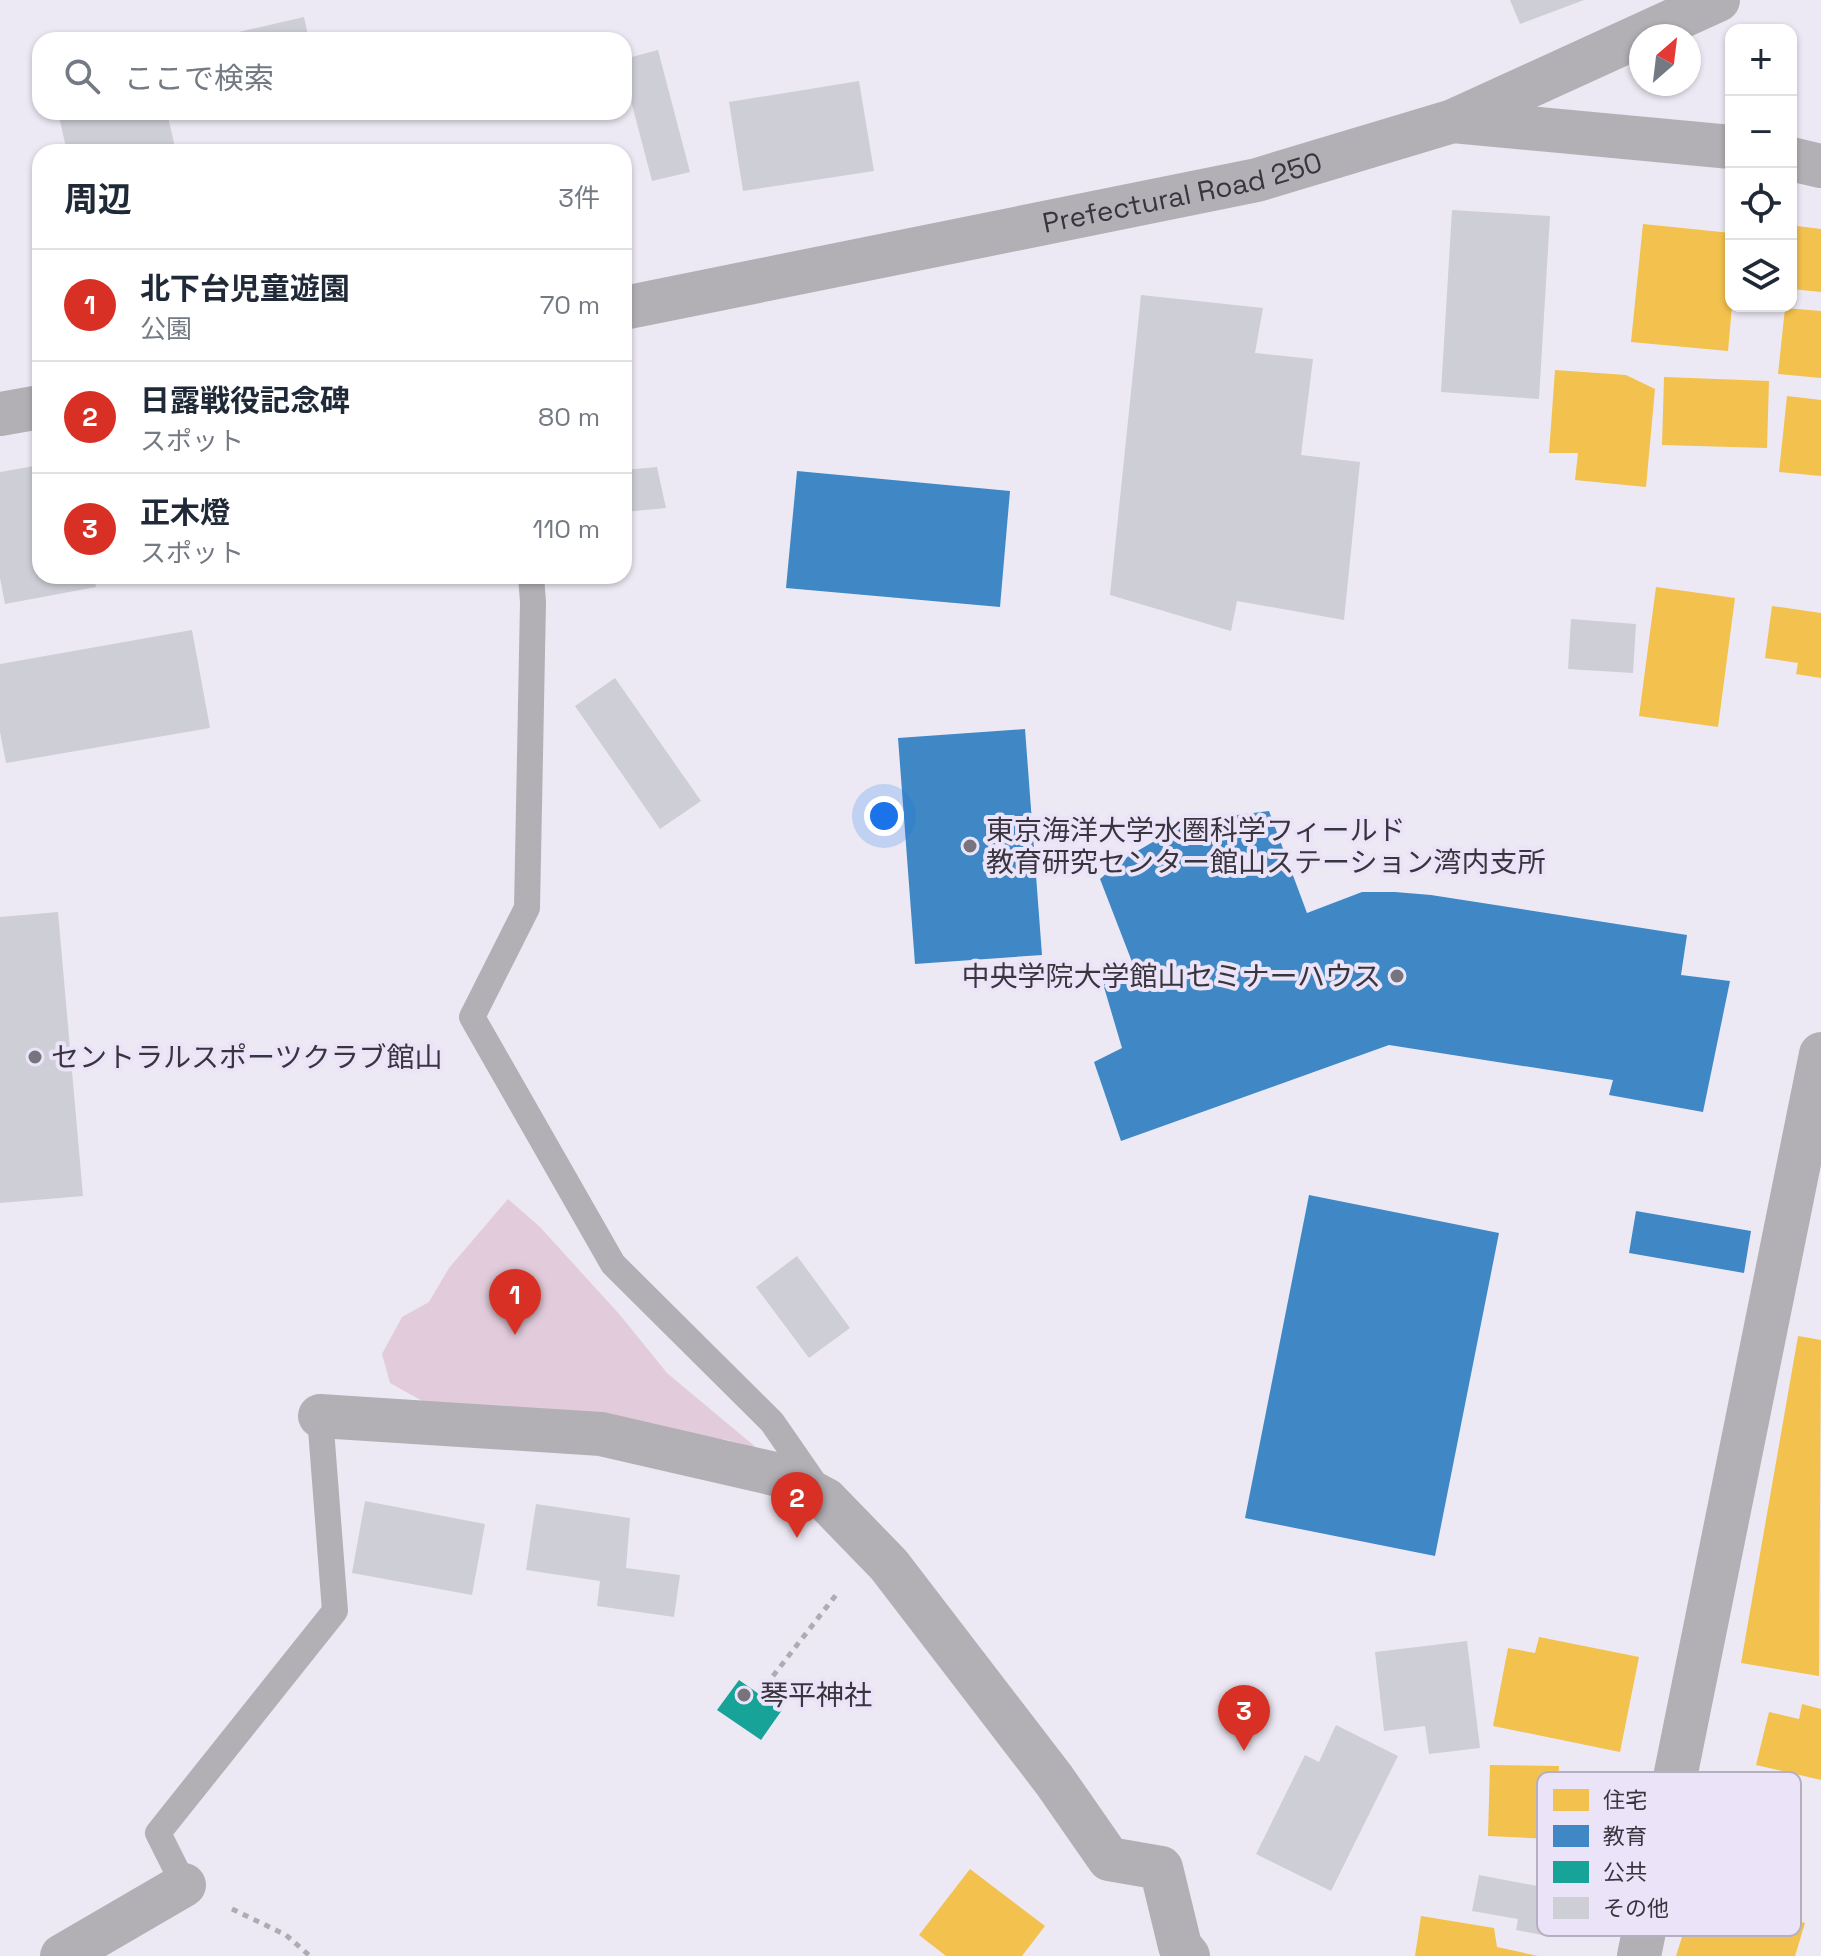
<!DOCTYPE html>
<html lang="ja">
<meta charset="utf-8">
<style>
:root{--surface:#fff;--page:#f6f6f7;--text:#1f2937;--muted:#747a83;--line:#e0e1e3;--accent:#d93025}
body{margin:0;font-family:"Space Grotesk","Noto Sans JP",sans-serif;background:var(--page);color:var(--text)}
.controls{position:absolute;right:24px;top:24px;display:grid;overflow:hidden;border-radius:16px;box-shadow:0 2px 6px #0004}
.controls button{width:72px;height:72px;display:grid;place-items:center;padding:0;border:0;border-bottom:2px solid var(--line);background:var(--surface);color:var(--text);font:40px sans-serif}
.compass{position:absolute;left:1629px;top:24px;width:72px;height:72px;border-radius:50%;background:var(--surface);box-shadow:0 2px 6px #0004;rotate:28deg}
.you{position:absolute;left:884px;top:816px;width:28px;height:28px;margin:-20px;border:6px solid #fff;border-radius:50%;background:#1a73e8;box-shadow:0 0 0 12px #1a73e833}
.badge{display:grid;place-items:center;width:52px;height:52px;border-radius:50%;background:var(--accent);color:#fff;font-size:26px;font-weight:700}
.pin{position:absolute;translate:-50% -66px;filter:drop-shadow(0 2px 4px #0008)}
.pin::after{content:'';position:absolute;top:42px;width:28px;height:24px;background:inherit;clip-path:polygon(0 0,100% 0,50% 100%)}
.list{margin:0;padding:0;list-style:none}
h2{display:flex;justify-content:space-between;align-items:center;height:104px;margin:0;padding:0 32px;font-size:34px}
h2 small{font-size:26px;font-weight:400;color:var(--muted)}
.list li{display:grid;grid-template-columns:52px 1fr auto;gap:24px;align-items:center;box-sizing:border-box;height:112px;padding:0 32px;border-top:2px solid var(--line)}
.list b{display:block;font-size:30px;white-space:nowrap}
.list p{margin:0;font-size:26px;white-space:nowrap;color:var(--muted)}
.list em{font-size:26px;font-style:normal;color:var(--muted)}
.icon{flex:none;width:44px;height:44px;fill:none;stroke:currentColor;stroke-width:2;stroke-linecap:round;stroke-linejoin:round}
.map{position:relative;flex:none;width:1821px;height:1956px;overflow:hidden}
.search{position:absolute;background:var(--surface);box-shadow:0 2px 6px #0004;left:32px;top:32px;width:600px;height:88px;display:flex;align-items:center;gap:20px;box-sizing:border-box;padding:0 28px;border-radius:24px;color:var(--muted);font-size:30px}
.panel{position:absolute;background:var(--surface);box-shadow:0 2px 6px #0004;left:32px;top:144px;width:600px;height:440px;border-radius:24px}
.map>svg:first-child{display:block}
.green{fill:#e2ccdb}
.homes{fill:#f2c14e}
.schools{fill:#3f88c5}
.public{fill:#17a398}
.building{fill:#ceced7}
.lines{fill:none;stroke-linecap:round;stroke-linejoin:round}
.path{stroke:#aeacb2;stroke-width:5;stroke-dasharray:6 6;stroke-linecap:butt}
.service{stroke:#b3b0b5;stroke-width:26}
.minor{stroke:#b3b0b5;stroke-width:44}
.secondary{stroke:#b2b0b5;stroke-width:44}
.poi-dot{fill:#77747e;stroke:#ebe4f9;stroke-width:3}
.labels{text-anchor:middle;stroke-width:8;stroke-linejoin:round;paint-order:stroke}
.street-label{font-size:28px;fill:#38353e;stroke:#ebe4f9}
.poi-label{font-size:28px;fill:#38353e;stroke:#ebe4f9;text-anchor:start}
.key{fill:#ebe4f9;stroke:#b5b0c1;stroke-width:2}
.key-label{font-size:22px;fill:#38353e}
</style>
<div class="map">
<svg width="1821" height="1956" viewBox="0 0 1821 1956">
<rect width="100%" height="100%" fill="#ece9f4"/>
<path class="green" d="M508,1199L540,1227L620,1315L667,1373L758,1449L728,1440L426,1403L390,1383L382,1354L402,1317L429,1302L449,1268Z"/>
<path class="homes" d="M1643,224L1731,233L1732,306L1728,351L1631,342Z
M1797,226L1821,229V292L1791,289Z
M1785,308L1821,311V378L1778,374Z
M1555,370L1626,375L1655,389L1646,487L1575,480L1578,453H1549Z
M1664,377L1769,381L1767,448L1662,445Z
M1787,396L1821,400V476L1779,472Z
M1656,587L1735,598L1718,727L1639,716Z
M1772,606L1821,613V678L1796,674L1798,663L1765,658Z
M1798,1336L1821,1340L1819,1676L1741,1663Z
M1539,1637L1639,1657L1620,1752L1493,1726L1508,1648L1535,1653Z
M1802,1704L1821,1709V1780L1756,1765L1769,1712L1799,1719Z
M1490,1765L1559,1766L1557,1803L1606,1805L1600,1850L1551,1847L1552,1839L1488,1836Z
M970,1869L1045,1926L1022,1956H946L919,1935Z
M1697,1889L1805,1923L1795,1956H1676Z
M1421,1916L1494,1928L1497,1947L1538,1956H1415Z"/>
<path class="schools" d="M797,471L1010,491L1000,607L786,588Z
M1025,729L1042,955L915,964L898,738Z
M1269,811L1307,913L1362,892H1395L1431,895L1687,935L1681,975L1730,981L1703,1112L1609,1095L1613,1080L1389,1045L1121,1141L1094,1062L1122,1048L1101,977L1134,967L1100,879L1122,860L1163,836L1197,820Z
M1309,1195L1499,1233L1435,1556L1245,1518Z
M1636,1211L1751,1231L1744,1273L1629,1253Z"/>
<path class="public" d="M739,1680L782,1710L761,1740L717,1710Z"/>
<path class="building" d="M1510,0H1584L1520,24Z
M304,17L309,40H209V39Z
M658,50L690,172L652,181L624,74V59Z
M859,81L874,171L743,191L729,102Z
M58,112H167L176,152H67Z
M1452,210L1550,216L1539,399L1441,392Z
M1141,295L1263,308L1255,353L1313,359L1301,455L1360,462L1344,620L1237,601L1231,631L1110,595Z
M40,465V576H94L96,587L5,604L0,578V472Z
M657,467L666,508L624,512V470Z
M1571,619L1636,624L1633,673L1568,669Z
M192,630L210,728L6,763L0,732V664Z
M615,678L701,801L660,829L575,706Z
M58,912L83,1196L0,1203V917Z
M797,1256L850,1328L809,1358L756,1287Z
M365,1501L485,1524L472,1595L352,1573Z
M536,1504L630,1518L626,1568L680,1575L674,1617L597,1606L600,1581L526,1570Z
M1467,1641L1480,1748L1429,1754L1425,1726L1384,1731L1375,1652Z
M1336,1725L1398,1756L1331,1891L1256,1854L1305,1755L1319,1762Z
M1479,1875L1579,1894L1572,1929L1555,1926L1553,1937L1516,1930L1518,1919L1472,1911Z"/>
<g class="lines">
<path class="path" d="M773,1676L839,1591
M232,1909L286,1935L310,1956"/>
<path class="service" d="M531,576L533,602L527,908L472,1017L613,1264L772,1422L819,1490
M184,1885L158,1833L335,1611L320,1416"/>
<path class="minor" d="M1453,121L1731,147
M1791,159L1821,166
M320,1416L601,1434L779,1475L826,1500L889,1565L1054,1780L1109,1859L1161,1868L1180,1946L1188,1956
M62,1956L184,1885
M1639,1956L1821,1054"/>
<g class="secondary">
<path id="s1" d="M624,308L1257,180L1453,121L1718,0"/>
<path d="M0,414L40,407"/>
</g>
</g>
<g class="poi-dot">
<circle cx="970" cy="846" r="8"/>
<circle cx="1397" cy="976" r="8"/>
<circle cx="35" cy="1057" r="8"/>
<circle cx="744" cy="1695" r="8"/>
</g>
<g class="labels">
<g class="street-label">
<text dy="10" stroke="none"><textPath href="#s1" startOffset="570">Prefectural Road 250</textPath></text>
</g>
<g class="poi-label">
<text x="986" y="840">東京海洋大学水圏科学フィールド<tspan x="986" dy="32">教育研究センター館山ステーション湾内支所</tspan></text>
<text x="1381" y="986" text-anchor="end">中央学院大学館山セミナーハウス</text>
<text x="51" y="1067">セントラルスポーツクラブ館山</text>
<text x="760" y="1705">琴平神社</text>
</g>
</g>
<rect x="1537" y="1772" width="264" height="164" rx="12" class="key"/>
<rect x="1553" y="1789" width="36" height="22" fill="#f2c14e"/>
<rect x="1553" y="1825" width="36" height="22" fill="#3f88c5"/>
<rect x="1553" y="1861" width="36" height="22" fill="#17a398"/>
<rect x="1553" y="1897" width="36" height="22" fill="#ceced7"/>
<g class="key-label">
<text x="1603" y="1808">住宅</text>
<text x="1603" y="1844">教育</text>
<text x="1603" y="1880">公共</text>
<text x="1603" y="1916">その他</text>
</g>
</svg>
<div class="controls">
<button>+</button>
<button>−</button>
<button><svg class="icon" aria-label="locate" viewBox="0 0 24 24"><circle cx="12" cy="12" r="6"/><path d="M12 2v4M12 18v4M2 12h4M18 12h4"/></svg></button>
<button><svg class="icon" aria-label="layers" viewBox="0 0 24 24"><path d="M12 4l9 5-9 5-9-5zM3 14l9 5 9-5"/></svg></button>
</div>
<svg class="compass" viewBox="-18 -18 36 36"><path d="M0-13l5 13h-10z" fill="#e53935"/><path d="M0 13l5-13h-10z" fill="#747a83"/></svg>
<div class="you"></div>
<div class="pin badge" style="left:515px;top:1335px">1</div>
<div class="pin badge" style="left:797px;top:1538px">2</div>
<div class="pin badge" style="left:1244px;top:1751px">3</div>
<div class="search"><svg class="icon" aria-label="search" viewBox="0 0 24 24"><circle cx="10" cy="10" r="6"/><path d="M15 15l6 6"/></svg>ここで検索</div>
<section class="panel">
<h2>周辺<small>3件</small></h2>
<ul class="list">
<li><span class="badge">1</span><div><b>北下台児童遊園</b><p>公園</p></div><em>70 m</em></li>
<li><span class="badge">2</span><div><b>日露戦役記念碑</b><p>スポット</p></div><em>80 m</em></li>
<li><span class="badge">3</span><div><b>正木燈</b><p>スポット</p></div><em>110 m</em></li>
</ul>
</section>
</div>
